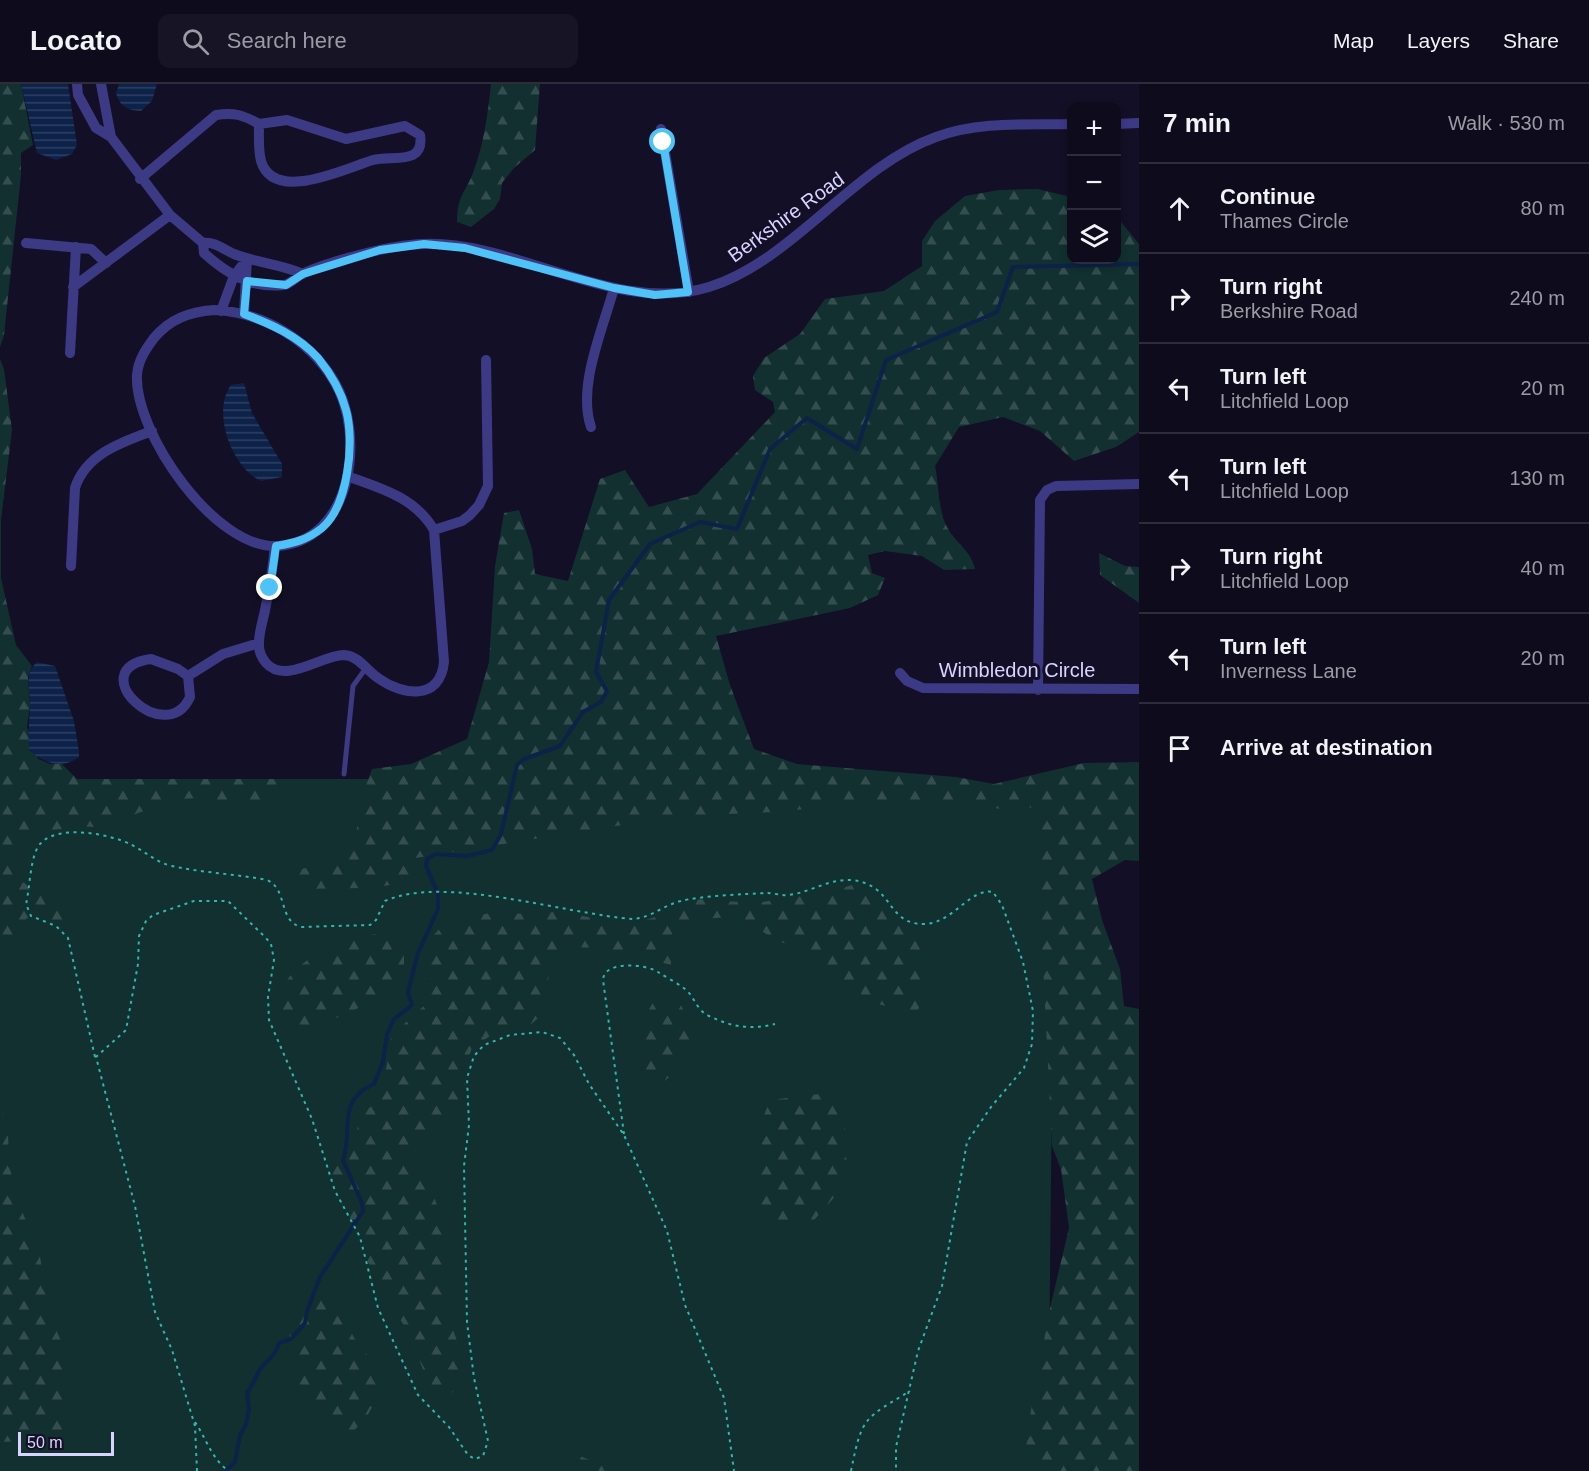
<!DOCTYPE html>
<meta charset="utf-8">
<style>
:root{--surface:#0e0b1c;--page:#171425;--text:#f1f3f6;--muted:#9b9ba3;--line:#2e2b3b}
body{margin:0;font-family:Arial,sans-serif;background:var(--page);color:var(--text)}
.controls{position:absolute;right:18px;top:18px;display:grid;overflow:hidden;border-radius:12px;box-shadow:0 3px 9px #0003}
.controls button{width:54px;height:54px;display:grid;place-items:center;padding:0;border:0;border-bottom:2px solid var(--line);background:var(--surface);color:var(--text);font:30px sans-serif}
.scale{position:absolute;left:18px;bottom:15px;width:96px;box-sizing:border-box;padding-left:6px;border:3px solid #d9d4ff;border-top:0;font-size:16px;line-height:21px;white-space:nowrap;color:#d9d4ff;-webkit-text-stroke:4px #130f26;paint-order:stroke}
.stop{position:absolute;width:18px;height:18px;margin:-14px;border:4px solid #4fc3f7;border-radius:50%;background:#fff}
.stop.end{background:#4fc3f7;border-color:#fff;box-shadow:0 2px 6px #0008}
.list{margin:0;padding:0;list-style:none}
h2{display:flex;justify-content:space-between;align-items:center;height:78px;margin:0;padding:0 24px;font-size:26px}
h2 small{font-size:20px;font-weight:400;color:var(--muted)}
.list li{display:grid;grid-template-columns:39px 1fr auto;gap:18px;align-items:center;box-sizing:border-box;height:90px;padding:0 24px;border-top:2px solid var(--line)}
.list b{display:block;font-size:22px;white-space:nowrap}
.list p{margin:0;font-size:20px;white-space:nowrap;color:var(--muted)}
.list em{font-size:20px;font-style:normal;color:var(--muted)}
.icon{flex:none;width:33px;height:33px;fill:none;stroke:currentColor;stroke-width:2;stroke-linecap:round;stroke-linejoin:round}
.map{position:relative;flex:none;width:1139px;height:1387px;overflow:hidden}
header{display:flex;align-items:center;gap:36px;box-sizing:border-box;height:84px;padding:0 30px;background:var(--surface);border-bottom:2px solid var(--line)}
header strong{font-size:28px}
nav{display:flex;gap:33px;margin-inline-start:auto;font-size:21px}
.search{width:420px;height:54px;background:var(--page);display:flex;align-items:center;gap:15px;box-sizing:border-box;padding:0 21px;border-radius:12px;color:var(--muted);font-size:22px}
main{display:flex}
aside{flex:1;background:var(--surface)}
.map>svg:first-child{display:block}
.grass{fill:#12302f}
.forest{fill:url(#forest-firs)}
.water{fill:url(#water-rules)}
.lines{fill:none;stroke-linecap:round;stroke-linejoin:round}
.stream{stroke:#0c2248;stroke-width:4}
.path{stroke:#2fb8b0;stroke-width:2;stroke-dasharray:3 4.5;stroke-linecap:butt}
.service{stroke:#3d3a85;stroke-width:5}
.minor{stroke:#3d3a85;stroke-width:10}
.route{stroke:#4fc3f7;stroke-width:8}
.labels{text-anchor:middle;stroke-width:6;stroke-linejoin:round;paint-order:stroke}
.street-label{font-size:20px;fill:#d9d4ff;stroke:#130f26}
</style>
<header>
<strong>Locato</strong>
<div class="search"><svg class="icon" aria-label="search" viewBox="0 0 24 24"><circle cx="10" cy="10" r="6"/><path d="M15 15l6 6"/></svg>Search here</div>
<nav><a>Map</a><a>Layers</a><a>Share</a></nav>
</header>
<main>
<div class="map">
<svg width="1139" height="1387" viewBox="0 0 1139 1387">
<defs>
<pattern id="forest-firs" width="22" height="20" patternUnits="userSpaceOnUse" patternTransform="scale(1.5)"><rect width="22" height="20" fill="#12302f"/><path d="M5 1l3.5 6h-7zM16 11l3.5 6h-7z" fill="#344d4e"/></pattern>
<pattern id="water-rules" width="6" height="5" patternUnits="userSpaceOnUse" patternTransform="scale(1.5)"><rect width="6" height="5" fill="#0c2248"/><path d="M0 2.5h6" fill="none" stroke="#2f4163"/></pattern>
</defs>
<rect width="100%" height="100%" fill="#130f26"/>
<path class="grass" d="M0,695H513L1055,706L1048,1387H0Z"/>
<path class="forest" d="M0,0H21L33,61L21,69V91L4,251L0,263Z
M491,0H540L535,66L514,84L502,99L500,115L494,125L471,143L457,138C457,110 466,109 474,86C484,59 488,29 491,0Z
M1038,105L1071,113L1072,176H1116L1117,133L1139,160V348L1116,363L1074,377L1040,347L1003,333L959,343L935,382C939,400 938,427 947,443C957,461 970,465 975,485L944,486L922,472L885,467L868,471L872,489L885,494L878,511L850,524L716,552L730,601L754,665L797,680L956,693L994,700L1084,679L1139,678V777L1125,776L1092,795L1102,836L1120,885L1124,922L1139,925V1387H1034L1026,1363L1031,1326L1050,1224L1069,1144L1061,1085L1052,1062L1041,840L1040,722L1014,726L898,715L776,728L679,732L409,775L415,798L366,804L296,805L295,796L282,789L344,776L356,755L359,721L372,685L411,680L467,655L489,578L495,482L504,429L519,426L532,465L535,490L568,497L600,395L625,386L649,423L697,410L775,328L773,318L755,306L753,292L764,274L800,250L825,215L884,207L922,182V157L935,137L965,112L999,106Z
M0,275L4,285L12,346L1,436V494L16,561L32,582L28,593L30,622L27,643L38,675L50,680H62L77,695H275L282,706L283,713L215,722L198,714L181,715L138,729L105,744L81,742L35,749L11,764L14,792L67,828L65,838L27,834L7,858L0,888Z
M1099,469L1125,482L1139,483V519L1100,491Z
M855,800L877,823L904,841L923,868L927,897L917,930L874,919L791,862L774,855L757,844L727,833L693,836L672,848L671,881L605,864L569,863L551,876L543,930L530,941L493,950L472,964L464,986L466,1012L460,1027L411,1054L409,1078C453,1120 443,1169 448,1224C450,1242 458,1256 462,1273C464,1284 457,1298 453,1308L442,1313L429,1302L412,1256L365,1173L359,1151L335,1107L330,1084L357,1052L358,1033L381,1014L392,951L425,921L426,901L421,878L430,855L443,841L472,832L497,828L539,831L557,827L593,834L638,838L662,831L695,815L755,819L830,808Z
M385,848L404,862V882L394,908C360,922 324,943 290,949L278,934C280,924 279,909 284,901C303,868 349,854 385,848Z
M666,913L680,919L691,941L708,955C702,959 692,963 687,969C676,983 675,994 657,1000L646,989L641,958L643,937L652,920Z
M820,1010L843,1016L848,1033L840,1062L850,1082L846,1100L815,1135L801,1142L776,1137L754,1113L762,1061L761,1039L770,1016Z
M0,1019L8,1048L9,1081L20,1123L39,1166L49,1230L62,1259L65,1286L64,1355L0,1358Z
M330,1210C341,1224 345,1240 355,1255C360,1264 369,1271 374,1281C386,1306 369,1337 349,1350C303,1341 285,1272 291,1231Z
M580,1372L616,1387H572Z"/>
<path class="water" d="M21,0H68L77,61L72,70L56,76L37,69Z
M119,0H157L152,17L141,27C127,26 120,23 116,9Z
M244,299L252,329L282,380V393L261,397C232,384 211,328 231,301Z
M37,578L55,582L74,637L79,668V673C62,686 43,679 29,666C28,651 29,639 30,623C31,608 23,590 37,578Z"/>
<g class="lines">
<path class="stream" d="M226,1387L235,1378L240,1351L246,1340L249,1326L247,1309C252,1302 255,1295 259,1287C266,1276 275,1274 279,1259L291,1255L305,1239L307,1227L320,1193L363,1127L362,1119L343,1076C354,1045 335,1017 374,1000L383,978L387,950L394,935L412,921L408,908L418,869L438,825V810L426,782L427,775L436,770L467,772L492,766L501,750L517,681L524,675L560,662L583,628L601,618L607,607L596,588L609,516L650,460L700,438L737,445L770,365L807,334L857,365L886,276L997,228L1013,183L1139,180"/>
<path class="path" d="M95,973L68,854L56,842L31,832L26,820C30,805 30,769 41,759C59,740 111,750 132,761C146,768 157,779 172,782C204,789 236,790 267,796C288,805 278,837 301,843L370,841L376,836L385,817C445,790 568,831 634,835C652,833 664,821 681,817C699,812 746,810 767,809C774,809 782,812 789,811C811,808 828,795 851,796C895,800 885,841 925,840C953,839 971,803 993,808L1002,821L1023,878L1033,927L1032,960L1024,984L991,1023L967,1058L942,1202L918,1267L896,1363V1387
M624,1050L603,896C604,876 646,880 658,888C666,893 677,899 685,905C695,913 696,926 709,932C732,943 750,946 775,940
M195,1338C206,1354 212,1376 229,1387
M197,1387L195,1342L172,1266L155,1228L135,1122L96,973L126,946L138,880L139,852L146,837L153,831L194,817H228L265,853L271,860L274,876L268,913L269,936L312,1035L335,1107L360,1153L378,1224L418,1311L449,1343L468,1371L475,1375L483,1372L488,1357L474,1294L467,1238L464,1082L469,1041L467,994L474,972L484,961L510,951L542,948L560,954L574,971L589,1000L624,1051L667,1147L685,1221L724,1314L734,1387
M851,1387C862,1332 864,1335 910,1307"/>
<path class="service" d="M344,690L353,602L366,584"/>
<path class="minor" d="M77,0L78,11L96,44L111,53L170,131L203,159L204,169C226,189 251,205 284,201C291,200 297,192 304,189C334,176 390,161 423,160C517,156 614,232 709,203C793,177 854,82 936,53C979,37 1027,41 1072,40
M101,0L111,53
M1116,40L1139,39
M661,45L689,208
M140,95L216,31C234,28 243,31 259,40C259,52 258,65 261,77C274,120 346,84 373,76C392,71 425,82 420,51L405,42L346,55L287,36L259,40
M26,159L91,165L106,179
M203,159C214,157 223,165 234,170C257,179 281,180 303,190
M73,203L170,131
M214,226C262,228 309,255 334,297C366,350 353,457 278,462C215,466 134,348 137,291C138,276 146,265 154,254C170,235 189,228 214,226Z
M221,227L234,192L247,175
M244,230L247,175
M70,269L76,163
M591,343C577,302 603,245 614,204
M434,446L462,437L470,431L479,421L488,402L486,276
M275,462C273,482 270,501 266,521C264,534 258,549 259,562C259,567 262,574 266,579C286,601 321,571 344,571C359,572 366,586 378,594C403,612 440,617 444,578L434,446C415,413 380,404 347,392
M71,482L75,404C86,370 122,358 152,347
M151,575L178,585L188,592L190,613C166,666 80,585 151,575Z
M900,589L907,597L923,604L1139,605
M188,592L223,570L259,559
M1038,606L1040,416L1047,406L1056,402L1139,400"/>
</g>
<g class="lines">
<path class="route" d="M270,504L276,462C294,459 307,456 322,444C348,422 355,358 346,326C341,307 331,290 318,274C298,252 271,240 244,230L247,197L286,201L303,190L380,166L424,160L465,164L614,204L655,211L688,208L663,58"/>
</g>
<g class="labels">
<g class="street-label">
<text transform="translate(786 133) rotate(-36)" y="7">Berkshire Road</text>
<text x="1017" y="593">Wimbledon Circle</text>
</g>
</g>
</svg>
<div class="controls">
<button>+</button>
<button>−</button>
<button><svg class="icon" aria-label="layers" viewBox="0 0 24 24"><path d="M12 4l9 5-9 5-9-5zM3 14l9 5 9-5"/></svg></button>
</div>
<div class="scale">50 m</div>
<div class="stop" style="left:663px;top:58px"></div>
<div class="stop end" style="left:270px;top:504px"></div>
</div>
<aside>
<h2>7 min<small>Walk · 530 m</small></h2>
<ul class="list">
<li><svg class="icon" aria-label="ahead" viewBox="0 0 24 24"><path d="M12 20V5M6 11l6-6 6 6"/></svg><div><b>Continue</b><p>Thames Circle</p></div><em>80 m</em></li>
<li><svg class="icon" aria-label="right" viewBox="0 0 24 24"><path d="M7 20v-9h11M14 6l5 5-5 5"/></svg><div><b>Turn right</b><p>Berkshire Road</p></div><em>240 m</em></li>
<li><svg class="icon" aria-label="left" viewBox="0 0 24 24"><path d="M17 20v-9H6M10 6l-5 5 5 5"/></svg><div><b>Turn left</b><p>Litchfield Loop</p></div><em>20 m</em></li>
<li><svg class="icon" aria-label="left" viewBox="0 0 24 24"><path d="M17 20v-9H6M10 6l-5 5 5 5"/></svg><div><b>Turn left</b><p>Litchfield Loop</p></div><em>130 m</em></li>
<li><svg class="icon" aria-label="right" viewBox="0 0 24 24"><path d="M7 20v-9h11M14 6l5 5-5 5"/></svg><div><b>Turn right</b><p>Litchfield Loop</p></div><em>40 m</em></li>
<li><svg class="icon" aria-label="left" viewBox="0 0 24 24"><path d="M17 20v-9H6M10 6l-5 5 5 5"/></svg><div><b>Turn left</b><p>Inverness Lane</p></div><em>20 m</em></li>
<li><svg class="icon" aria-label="arrive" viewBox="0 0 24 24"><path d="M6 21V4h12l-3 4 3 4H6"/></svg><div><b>Arrive at destination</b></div></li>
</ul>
</aside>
</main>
